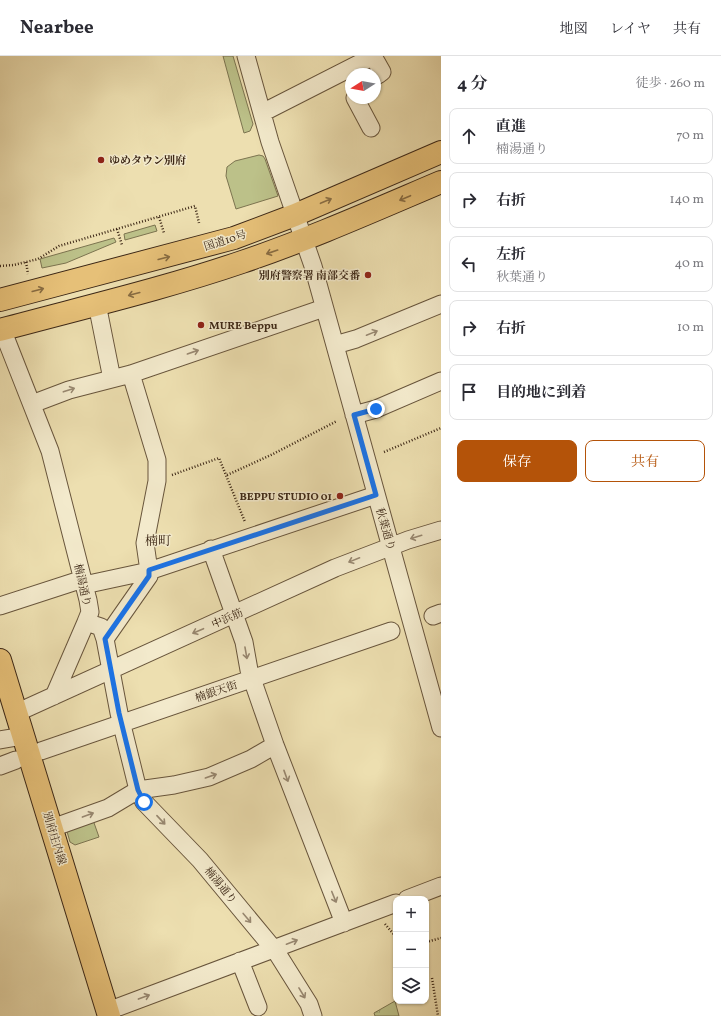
<!DOCTYPE html>
<html lang="ja">
<meta charset="utf-8">
<style>
:root{--surface:#fff;--page:#f2f2f3;--text:#2b2b33;--muted:#7c7c81;--line:#e1e1e2;--accent:#b45309}
body{margin:0;font-family:Vollkorn,"Noto Serif JP",serif;background:var(--page);color:var(--text)}
.controls{position:absolute;right:12px;bottom:12px;display:grid;overflow:hidden;border-radius:8px;box-shadow:0 1px 3px #0004}
.controls button{width:36px;height:36px;display:grid;place-items:center;padding:0;border:0;border-bottom:1px solid var(--line);background:var(--surface);color:var(--text);font:20px sans-serif}
.compass{position:absolute;left:345px;top:12px;width:36px;height:36px;border-radius:50%;background:var(--surface);box-shadow:0 1px 3px #0004;rotate:259deg}
.stop{position:absolute;width:12px;height:12px;margin:-9px;border:3px solid #1a73e8;border-radius:50%;background:#fff}
.stop.end{background:#1a73e8;border-color:#fff;box-shadow:0 1px 4px #0008}
.list{margin:0;padding:0;list-style:none}
h2{display:flex;justify-content:space-between;align-items:center;height:52px;margin:0;padding:0 16px;font-size:17px}
h2 small{font-size:13px;font-weight:400;color:var(--muted)}
.list li{display:grid;grid-template-columns:26px 1fr auto;gap:12px;align-items:center;box-sizing:border-box;height:56px;margin:0 8px 8px;padding:0 8px;border:1px solid var(--line);border-radius:8px}
.list b{display:block;font-size:15px;white-space:nowrap}
.list p{margin:0;font-size:13px;white-space:nowrap;color:var(--muted)}
.list em{font-size:13px;font-style:normal;color:var(--muted)}
.actions{display:flex;gap:8px;padding:12px 16px}
.actions a{flex:1;padding:9px 0;border:1px solid var(--accent);border-radius:8px;text-align:center;font-size:14px;color:var(--accent)}
.actions .main{background:var(--accent);color:#fff}
.icon{flex:none;width:22px;height:22px;fill:none;stroke:currentColor;stroke-width:2;stroke-linecap:round;stroke-linejoin:round}
.map{position:relative;flex:none;width:441px;height:960px;overflow:hidden}
header{display:flex;align-items:center;gap:24px;box-sizing:border-box;height:56px;padding:0 20px;background:var(--surface);border-bottom:1px solid var(--line)}
header strong{font-size:19px}
nav{display:flex;gap:22px;margin-inline-start:auto;font-size:14px}
main{display:flex}
aside{flex:1;background:var(--surface)}
.map>svg:first-child{display:block}
.grass{fill:#bcc189;stroke:#7c7450}
.park{fill:url(#park-tufts);stroke:#7c7450}
.lines{fill:none;stroke-linecap:round;stroke-linejoin:round}
.minor-casing{stroke:#68553c;stroke-width:19}
.major-casing{stroke:#3c2716;stroke-width:24}
.highway-casing{stroke:#3c2716;stroke-width:24}
.path{stroke:#3c2716;stroke-width:2.5;stroke-dasharray:1 2;stroke-linecap:butt}
.minor{stroke:#f3eacc;stroke-width:17}
.major{stroke:#e6c078;stroke-width:22}
.highway{stroke:#e6c078;stroke-width:22}
.oneway{stroke:#886c42}
.oneway2{stroke:#988871}
.route{stroke:#1a73e8;stroke-width:5}
.poi-dot{fill:#8f2418;stroke:#f3eacc;stroke-width:1.5}
.labels{text-anchor:middle;stroke-width:3;stroke-linejoin:round;paint-order:stroke}
.poi-label{font-size:11px;font-weight:bold;fill:#3c2716;stroke:#f3eacc;text-anchor:start}
.street-label{font-size:11px;fill:#3c2716;stroke:#f3eacc}
.quarter-label{font-size:13px;fill:#3c2716;stroke:#f3eacc}
</style>
<header>
<strong>Nearbee</strong>
<nav><a>地図</a><a>レイヤ</a><a>共有</a></nav>
</header>
<main>
<div class="map">
<svg width="441" height="960" viewBox="0 0 441 960">
<defs>
<pattern id="park-tufts" width="24" height="20" patternUnits="userSpaceOnUse"><rect width="24" height="20" fill="#bcc189"/><path d="M3 7l-1-3M5 7V3M7 7l1-3M15 17l-1-3M17 17v-4M19 17l1-3" fill="none" stroke="#9a9d6f"/></pattern>
</defs>
<rect width="100%" height="100%" fill="#eddfb0"/>
<filter id="stains"><feTurbulence type="fractalNoise" baseFrequency=".005" numOctaves="4"/><feColorMatrix values="0 0 0 0 .2 0 0 0 0 .09 0 0 0 0 .02 0 0 0 .5 -.17"/></filter>
<radialGradient id="worn" r=".72"><stop offset=".6" stop-color="#630" stop-opacity="0"/><stop offset="1" stop-color="#630" stop-opacity=".3"/></radialGradient>
<path class="grass" d="M223,0H233L253,68L250,75L244,77Z
M259,99L263,100L265,103L278,140L236,153L226,120L227,111L235,105Z
M155,169L157,175L125,184L124,178Z
M114,182L116,186L66,207L42,212L40,203Z
M93,764L99,781L75,789L70,786L66,772Z"/>
<path class="park" d="M395,945L399,960H375L374,957Z"/>
<g class="lines">
<defs>
<path id="minor" d="M246,0L270,86L313,210L441,672
M373,0L382,16L378,19
M355,42L371,72
M262,57L374,0
M97,248L112,323
M2,273L50,395L88,544L90,556L86,566L101,571L105,583L119,657L138,734L144,746L200,804L277,897L309,948L313,960
M335,289L356,283L441,248
M32,348L69,334L131,318L324,252
M354,359L376,353L441,325
M211,493L244,586L249,614L275,689L344,867
M84,529L149,515L145,487L157,425V404L131,318
M0,550L83,523
M433,560L441,557
M105,583L149,520V515L376,439
M54,640L86,566
M16,657L335,512L408,484L441,474
M0,684L23,680
M41,695L391,575
M0,710L16,704
M52,772L108,752L138,734L174,729L209,721L251,703L275,689
M407,843L441,830
M240,905L258,951
M108,955L396,847"/>
<path id="major" d="M0,604L109,960"/>
<path id="highway" d="M0,244L234,182L295,159L441,96
M0,274C81,252 163,233 242,206C310,183 375,154 441,126"/>
</defs>
<use href="#minor" class="minor-casing"/>
<use href="#major" class="major-casing"/>
<use href="#highway" class="highway-casing"/>
<path class="path" d="M159,161L164,177
M117,173L122,189
M26,206L28,218
M0,210L14,209L38,203L59,190L195,150L199,167
M384,396L441,372
M172,419L219,402L245,466
M227,419L271,399L337,365
M385,868L396,881
M426,886L441,882
M432,922L438,960"/>
<use href="#minor" class="minor"/>
<use href="#major" class="major"/>
<use href="#highway" class="highway"/>
</g>
<defs><path id="oneway-shaft" d="M-6 0H5M1.5-3L5.5 0L1.5 3" fill="none" stroke-width="1.6" stroke-linecap="round" stroke-linejoin="round"/></defs>
<g class="oneway">
<use href="#oneway-shaft" transform="translate(405 142) rotate(157)"/>
<use href="#oneway-shaft" transform="translate(326 145) rotate(-23)"/>
<use href="#oneway-shaft" transform="translate(272 196) rotate(161)"/>
<use href="#oneway-shaft" transform="translate(164 202) rotate(-14)"/>
<use href="#oneway-shaft" transform="translate(38 234) rotate(-15)"/>
<use href="#oneway-shaft" transform="translate(134 238) rotate(165)"/>
</g>
<g class="oneway2">
<use href="#oneway-shaft" transform="translate(372 277) rotate(-22)"/>
<use href="#oneway-shaft" transform="translate(193 296) rotate(-19)"/>
<use href="#oneway-shaft" transform="translate(69 334) rotate(-18)"/>
<use href="#oneway-shaft" transform="translate(416 481) rotate(163)"/>
<use href="#oneway-shaft" transform="translate(354 504) rotate(158)"/>
<use href="#oneway-shaft" transform="translate(198 575) rotate(157)"/>
<use href="#oneway-shaft" transform="translate(246 597) rotate(80)"/>
<use href="#oneway-shaft" transform="translate(211 720) rotate(-19)"/>
<use href="#oneway-shaft" transform="translate(286 720) rotate(70)"/>
<use href="#oneway-shaft" transform="translate(88 759) rotate(-20)"/>
<use href="#oneway-shaft" transform="translate(161 764) rotate(47)"/>
<use href="#oneway-shaft" transform="translate(334 841) rotate(68)"/>
<use href="#oneway-shaft" transform="translate(247 862) rotate(50)"/>
<use href="#oneway-shaft" transform="translate(292 886) rotate(-21)"/>
<use href="#oneway-shaft" transform="translate(302 937) rotate(59)"/>
<use href="#oneway-shaft" transform="translate(144 941) rotate(-20)"/>
</g>
<g class="lines">
<path class="route" d="M144,746L138,734L119,657L105,583L149,520V514L376,439L354,359L376,353"/>
</g>
<g class="poi-dot">
<circle cx="101" cy="104" r="4"/>
<circle cx="368" cy="219" r="4"/>
<circle cx="201" cy="269" r="4"/>
<circle cx="340" cy="440" r="4"/>
</g>
<g class="labels">
<g class="poi-label">
<text x="109" y="108">ゆめタウン別府</text>
<text x="360" y="223" text-anchor="end">別府警察署 南部交番</text>
<text x="209" y="273">MURE Beppu</text>
<text x="332" y="444" text-anchor="end">BEPPU STUDIO 01</text>
</g>
<g class="street-label">
<text transform="translate(225 184) rotate(-18)" y="4">国道10号</text>
<text transform="translate(386 473) rotate(74)" y="4">秋葉通り</text>
<text transform="translate(83 529) rotate(77)" y="4">楠湯通り</text>
<text transform="translate(227 562) rotate(-24)" y="4">中浜筋</text>
<text transform="translate(216 635) rotate(-19)" y="4">楠銀天街</text>
<text transform="translate(55 782) rotate(73)" y="4">別府庄内線</text>
<text transform="translate(221 829) rotate(51)" y="4">楠湯通り</text>
</g>
<g class="quarter-label">
<text x="158" y="489">楠町</text>
</g>
</g>
<rect width="100%" height="100%" filter="url(#stains)"/>
<rect width="100%" height="100%" fill="url(#worn)"/>
</svg>
<div class="controls">
<button>+</button>
<button>−</button>
<button><svg class="icon" aria-label="layers" viewBox="0 0 24 24"><path d="M12 4l9 5-9 5-9-5zM3 14l9 5 9-5"/></svg></button>
</div>
<svg class="compass" viewBox="-18 -18 36 36"><path d="M0-13l5 13h-10z" fill="#e53935"/><path d="M0 13l5-13h-10z" fill="#7c7c81"/></svg>
<div class="stop" style="left:144px;top:746px"></div>
<div class="stop end" style="left:376px;top:353px"></div>
</div>
<aside>
<h2>4 分<small>徒歩 · 260 m</small></h2>
<ul class="list">
<li><svg class="icon" aria-label="ahead" viewBox="0 0 24 24"><path d="M12 20V5M6 11l6-6 6 6"/></svg><div><b>直進</b><p>楠湯通り</p></div><em>70 m</em></li>
<li><svg class="icon" aria-label="right" viewBox="0 0 24 24"><path d="M7 20v-9h11M14 6l5 5-5 5"/></svg><div><b>右折</b></div><em>140 m</em></li>
<li><svg class="icon" aria-label="left" viewBox="0 0 24 24"><path d="M17 20v-9H6M10 6l-5 5 5 5"/></svg><div><b>左折</b><p>秋葉通り</p></div><em>40 m</em></li>
<li><svg class="icon" aria-label="right" viewBox="0 0 24 24"><path d="M7 20v-9h11M14 6l5 5-5 5"/></svg><div><b>右折</b></div><em>10 m</em></li>
<li><svg class="icon" aria-label="arrive" viewBox="0 0 24 24"><path d="M6 21V4h12l-3 4 3 4H6"/></svg><div><b>目的地に到着</b></div></li>
</ul>
<div class="actions"><a class="main">保存</a><a>共有</a></div>
</aside>
</main>
